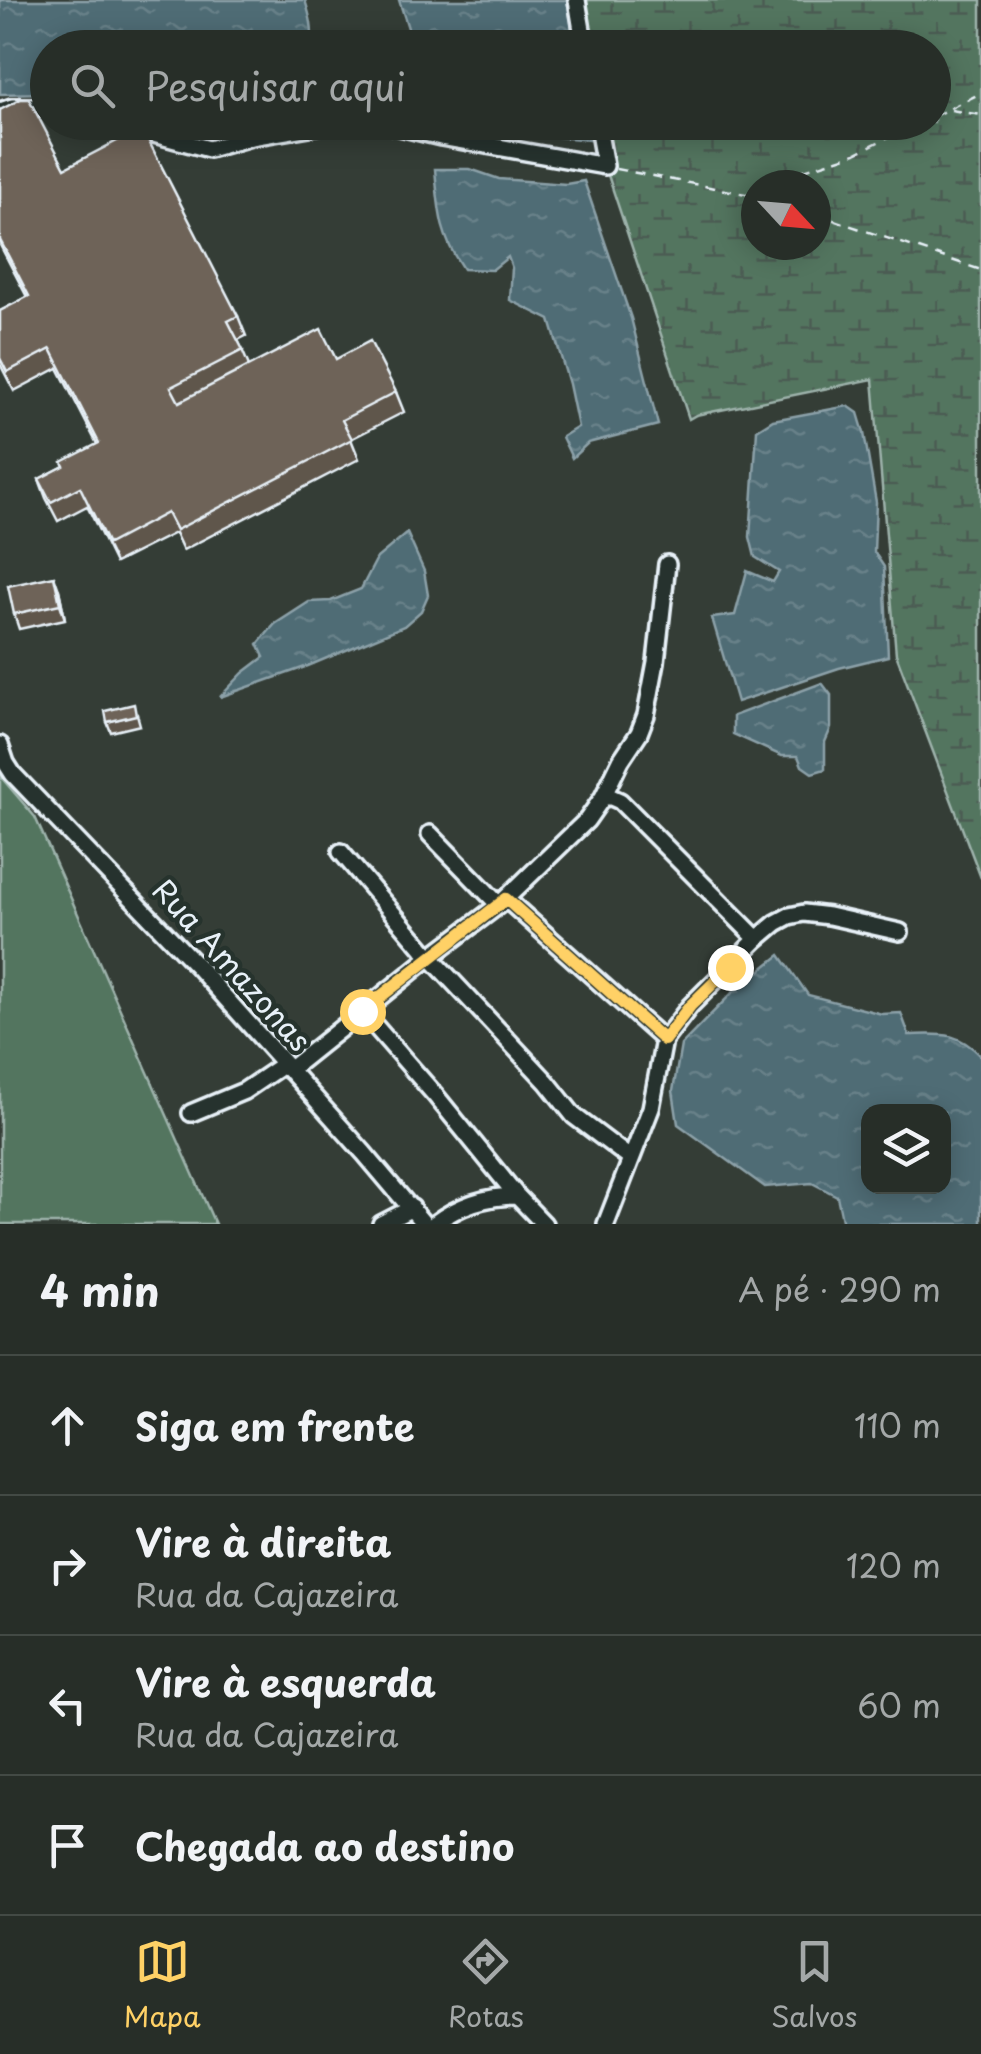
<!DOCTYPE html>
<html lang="pt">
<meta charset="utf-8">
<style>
:root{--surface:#272e28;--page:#2f3630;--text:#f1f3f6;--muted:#a4a8a8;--line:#434a45;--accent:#ffd166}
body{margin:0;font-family:"Playpen Sans",sans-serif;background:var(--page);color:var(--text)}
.controls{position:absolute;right:30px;bottom:30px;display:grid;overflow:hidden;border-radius:20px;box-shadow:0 5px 25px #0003}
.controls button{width:90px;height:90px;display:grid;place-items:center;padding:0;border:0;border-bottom:2px solid var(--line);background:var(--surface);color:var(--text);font:50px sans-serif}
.compass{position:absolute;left:741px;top:170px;width:90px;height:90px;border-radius:50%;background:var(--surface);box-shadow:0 5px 25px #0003;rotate:116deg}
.stop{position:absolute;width:30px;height:30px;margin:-22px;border:8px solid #ffd166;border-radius:50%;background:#fff}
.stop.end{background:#ffd166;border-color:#fff;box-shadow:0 2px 10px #0008}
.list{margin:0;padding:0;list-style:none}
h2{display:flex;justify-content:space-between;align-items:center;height:130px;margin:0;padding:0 40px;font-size:42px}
h2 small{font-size:32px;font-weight:400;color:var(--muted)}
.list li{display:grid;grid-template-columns:65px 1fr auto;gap:30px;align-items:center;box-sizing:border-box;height:140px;padding:0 40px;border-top:2px solid var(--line)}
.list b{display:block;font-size:38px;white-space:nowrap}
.list p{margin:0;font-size:32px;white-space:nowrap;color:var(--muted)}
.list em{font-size:32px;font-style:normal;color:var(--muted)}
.icon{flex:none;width:55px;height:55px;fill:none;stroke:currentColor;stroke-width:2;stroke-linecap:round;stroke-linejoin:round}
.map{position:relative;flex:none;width:981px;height:1224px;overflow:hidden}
.search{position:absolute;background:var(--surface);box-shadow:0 5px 25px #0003;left:30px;right:30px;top:30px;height:110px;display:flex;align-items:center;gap:25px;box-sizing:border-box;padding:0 35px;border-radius:55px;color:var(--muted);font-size:38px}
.sheet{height:690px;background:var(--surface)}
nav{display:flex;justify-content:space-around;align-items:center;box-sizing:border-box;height:140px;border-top:2px solid var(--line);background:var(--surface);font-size:28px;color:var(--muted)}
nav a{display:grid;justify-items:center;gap:5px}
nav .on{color:var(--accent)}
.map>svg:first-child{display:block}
.grass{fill:#53755f;stroke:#9eb3ac;stroke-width:2.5}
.wetland{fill:url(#wetland-marsh);stroke:#9eb3ac;stroke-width:2.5;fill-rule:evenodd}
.water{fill:url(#water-ripples);stroke:#8ca1a9;stroke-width:2.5;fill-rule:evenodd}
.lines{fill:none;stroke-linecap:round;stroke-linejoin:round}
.minor-casing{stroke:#e8f1f8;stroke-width:22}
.path{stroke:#e8f1f8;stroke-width:2.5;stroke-dasharray:10 8;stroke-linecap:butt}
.minor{stroke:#26332d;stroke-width:15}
.wall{fill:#5f564c;stroke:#e8f1f8;stroke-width:2.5}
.shaded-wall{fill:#4d463e;stroke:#e8f1f8;stroke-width:2.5}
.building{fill:#6e6458;stroke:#e8f1f8;stroke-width:2.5}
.route{stroke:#ffd166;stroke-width:12}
.labels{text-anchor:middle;stroke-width:9;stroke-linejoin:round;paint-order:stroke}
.street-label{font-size:30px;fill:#e8f1f8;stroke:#26332d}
</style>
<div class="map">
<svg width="981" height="1224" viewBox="0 0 981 1224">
<defs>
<pattern id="wetland-marsh" width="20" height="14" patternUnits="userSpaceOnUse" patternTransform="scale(2.5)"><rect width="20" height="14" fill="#53755f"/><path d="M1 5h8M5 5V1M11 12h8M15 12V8" fill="none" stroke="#4c5c53"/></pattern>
<pattern id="water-ripples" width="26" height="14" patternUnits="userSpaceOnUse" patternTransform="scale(2.5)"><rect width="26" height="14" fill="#4f6c75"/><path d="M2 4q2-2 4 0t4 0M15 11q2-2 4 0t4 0" fill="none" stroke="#688189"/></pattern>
</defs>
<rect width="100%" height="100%" fill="#343d36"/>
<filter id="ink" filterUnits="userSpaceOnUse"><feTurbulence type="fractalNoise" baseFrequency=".01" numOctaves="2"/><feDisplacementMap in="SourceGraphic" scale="20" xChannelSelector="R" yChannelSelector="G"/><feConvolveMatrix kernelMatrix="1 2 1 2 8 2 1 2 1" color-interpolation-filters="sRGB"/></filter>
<g filter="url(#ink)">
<path class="grass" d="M0,776L35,817L215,1224H0Z"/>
<path class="wetland" d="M572,0H981V878L896,654L873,379L696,415L689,419L608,175L598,159L592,123L934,122V48L580,47ZM756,185H816V245H756Z"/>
<path class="water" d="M0,0H305C310,16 314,30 311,48H48L47,93L0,94Z
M399,0H567L575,47H414Z
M452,123H587L590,140L510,132L495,129L478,131Z
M435,169H470L499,179L566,184L584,181L631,318L658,425L588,443L572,458L562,437L578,427L569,384L550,320L510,300L512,268L508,257L492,270L463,269C439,234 439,210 435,169Z
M848,406L858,413L864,433L876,502L874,552L884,567L888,656L839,668L737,702L712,618L735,615L747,571L773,582L779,572L755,557L750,537L757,430L773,420Z
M407,533L424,571L428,595L421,611L404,626L308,666L220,697L243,673L264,657L258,644L275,624L309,602L331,601L361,589L377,558Z
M822,683L831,695V728L825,742V769L812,773L802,766L798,756H782L733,734V716Z
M780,955L808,995L882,1014L901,1013L909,1035C942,1034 957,1031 981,1056V1224H843L837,1196L812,1183L765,1187L678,1124L673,1091L681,1045L732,993ZM868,1112H944V1186H868Z"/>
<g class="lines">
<defs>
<path id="minor" d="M577,0L585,48
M0,111L12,107H48
M109,122L209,149L251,137L339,122
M379,122L441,137L605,166L597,122
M0,745L6,763L13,774L197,966L364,1153L424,1224
M603,797H611L620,801L757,939
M430,834L499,905
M341,852L430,957L547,1082L574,1116L631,1159
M506,899L664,1040
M362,1011L436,1096L517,1196L544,1224
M289,1070L430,957L499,905L587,820L603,797L621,760L639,733L646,715L656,662L667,564
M191,1113L244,1091L284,1064
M381,1224L412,1208
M434,1224C459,1205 485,1196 517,1196
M606,1224L651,1108L664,1040L690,1006L757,939L776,923L789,916L804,913L829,916L900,932"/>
</defs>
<use href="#minor" class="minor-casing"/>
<path class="path" d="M951,110L981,115
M934,116L981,93
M616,169L756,196
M769,185L786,176L856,153L919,122
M816,214L981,270"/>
<use href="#minor" class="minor"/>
</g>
<path class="wall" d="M0,110L65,168L238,316L246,336L238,340L249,366L336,359L396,392L404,412L351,439L359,459L183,550L175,533L115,563L87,506L58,521L46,498L39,479L64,466L97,444L58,368L14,391L0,364V311L27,297L0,245Z
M59,590L65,619L19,629L14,614Z
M137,714L140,725L111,732L107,722Z"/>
<path class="shaded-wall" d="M54,576L59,590L65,619L60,604Z"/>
<path class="building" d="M21,99H29L65,168L142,128L238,316L228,321L243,350L171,387L179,402L321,329L336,359L370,341L396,392L342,420L352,439L176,530L167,513L108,544L80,487L51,502L39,479L64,466L62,462L99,443L51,349L7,372L0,358V311L29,296L0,240V110Z
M54,576L60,604L14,614L8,586Z
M134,704L136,715L107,722L105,711Z"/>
</g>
<g class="lines" filter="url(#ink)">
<path class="route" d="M362,1011L506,899L664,1040L690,1006L730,967"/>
</g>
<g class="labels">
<g class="street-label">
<text transform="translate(231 966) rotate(48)" y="10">Rua Amazonas</text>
</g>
</g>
</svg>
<div class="controls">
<button><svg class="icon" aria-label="layers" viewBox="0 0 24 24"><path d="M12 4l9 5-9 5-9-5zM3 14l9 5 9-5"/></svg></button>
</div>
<svg class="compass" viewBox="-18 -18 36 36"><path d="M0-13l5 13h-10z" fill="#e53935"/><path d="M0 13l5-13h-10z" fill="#a4a8a8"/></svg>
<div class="stop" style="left:362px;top:1011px"></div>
<div class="stop end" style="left:730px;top:967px"></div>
<div class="search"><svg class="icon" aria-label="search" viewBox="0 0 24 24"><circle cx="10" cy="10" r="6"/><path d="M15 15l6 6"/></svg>Pesquisar aqui</div>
</div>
<section class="sheet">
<h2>4 min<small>A pé · 290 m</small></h2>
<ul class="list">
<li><svg class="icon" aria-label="ahead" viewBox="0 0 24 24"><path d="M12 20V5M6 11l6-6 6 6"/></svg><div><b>Siga em frente</b></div><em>110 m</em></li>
<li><svg class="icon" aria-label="right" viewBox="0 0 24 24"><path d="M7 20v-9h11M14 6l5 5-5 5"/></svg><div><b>Vire à direita</b><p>Rua da Cajazeira</p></div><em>120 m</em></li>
<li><svg class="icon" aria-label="left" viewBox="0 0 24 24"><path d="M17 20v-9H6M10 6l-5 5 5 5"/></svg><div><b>Vire à esquerda</b><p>Rua da Cajazeira</p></div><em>60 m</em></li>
<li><svg class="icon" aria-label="arrive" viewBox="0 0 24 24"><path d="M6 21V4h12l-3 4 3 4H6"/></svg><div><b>Chegada ao destino</b></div></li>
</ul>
</section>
<nav>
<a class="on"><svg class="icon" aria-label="map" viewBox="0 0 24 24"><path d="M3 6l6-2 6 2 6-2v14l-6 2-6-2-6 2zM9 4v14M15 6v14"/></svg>Mapa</a>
<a><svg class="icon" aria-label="directions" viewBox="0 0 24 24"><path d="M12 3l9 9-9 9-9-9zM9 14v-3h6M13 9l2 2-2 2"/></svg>Rotas</a>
<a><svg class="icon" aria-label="saved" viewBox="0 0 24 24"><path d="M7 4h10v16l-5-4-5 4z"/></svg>Salvos</a>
</nav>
